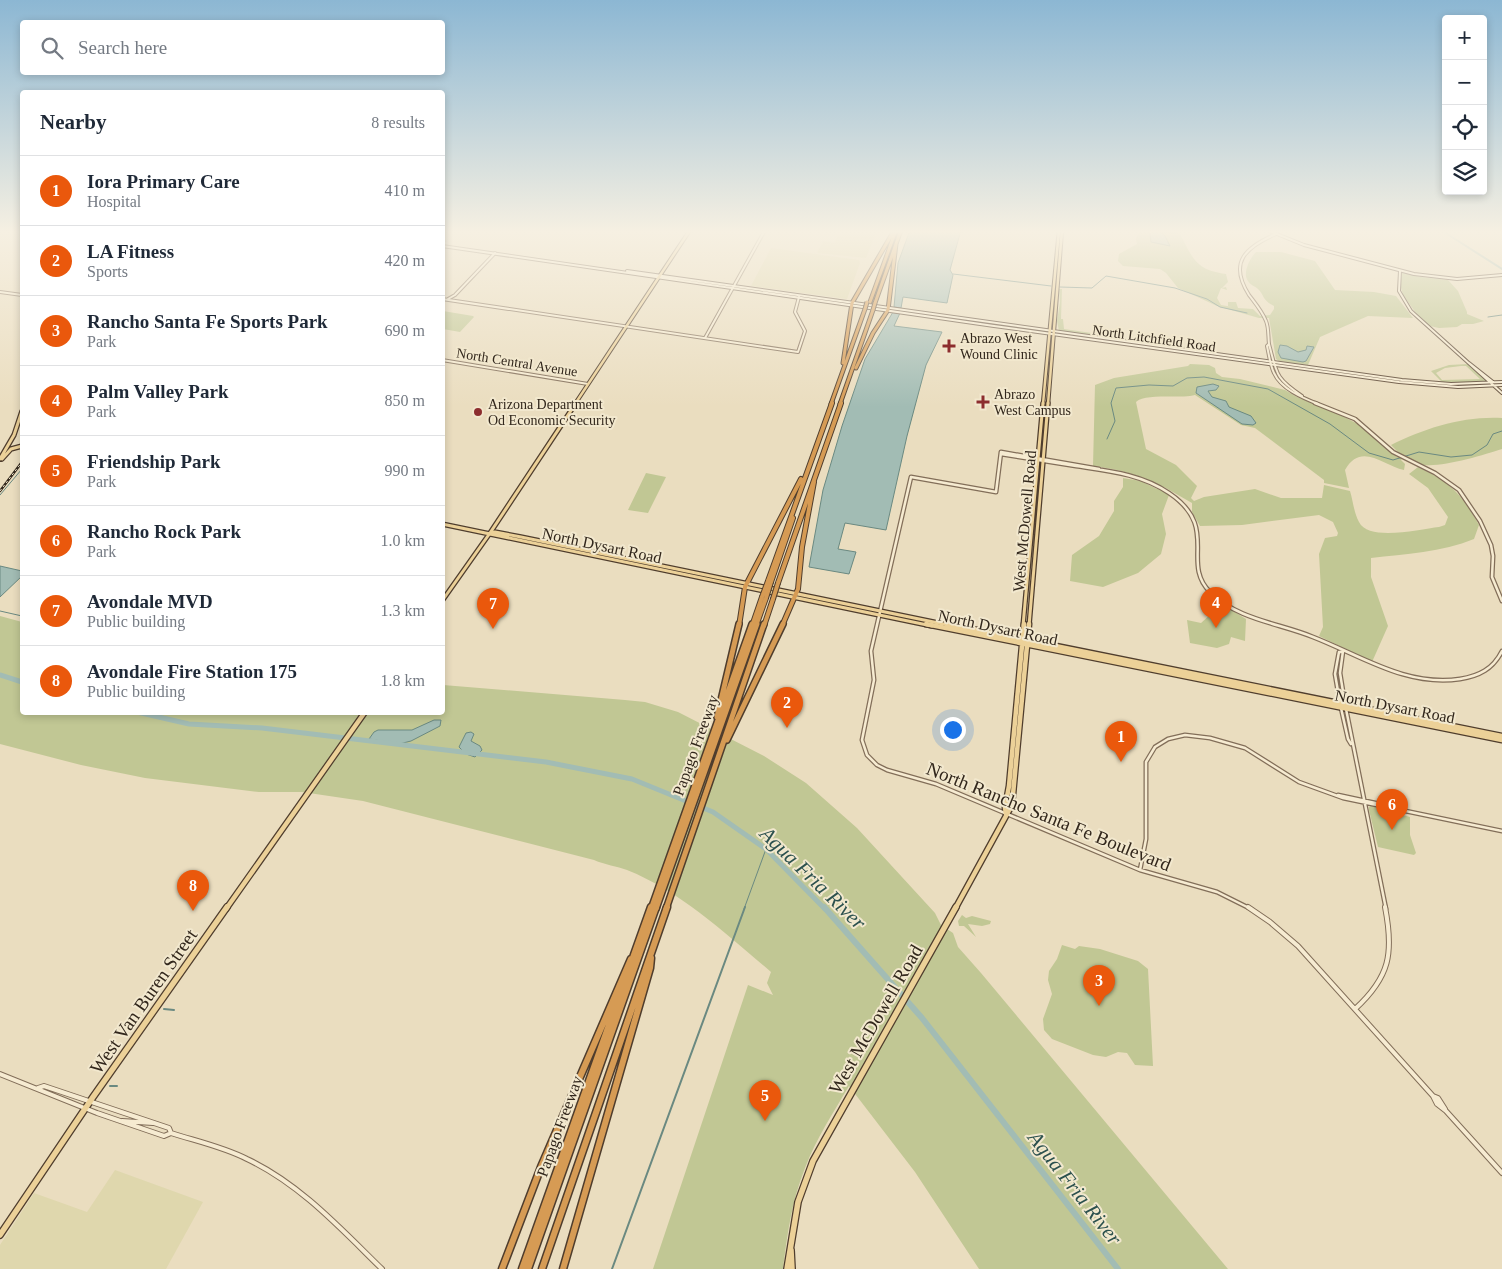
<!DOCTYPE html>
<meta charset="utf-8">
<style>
:root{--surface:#fff;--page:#f2f2f3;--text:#1f2937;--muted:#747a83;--line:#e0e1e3;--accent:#ea580c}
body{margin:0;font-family:Georgia,serif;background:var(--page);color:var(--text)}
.controls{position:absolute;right:15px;top:15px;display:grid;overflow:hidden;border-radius:5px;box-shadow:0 2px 8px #0003}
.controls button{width:45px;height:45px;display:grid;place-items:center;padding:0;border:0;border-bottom:1px solid var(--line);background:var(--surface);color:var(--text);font:25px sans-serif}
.you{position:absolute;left:952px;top:729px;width:18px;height:18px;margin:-12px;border:4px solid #fff;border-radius:50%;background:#1a73e8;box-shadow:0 0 0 8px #1a73e833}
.badge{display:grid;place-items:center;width:32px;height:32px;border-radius:50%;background:var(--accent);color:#fff;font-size:16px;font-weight:700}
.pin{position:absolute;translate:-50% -41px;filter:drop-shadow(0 1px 2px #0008)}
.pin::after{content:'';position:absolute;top:26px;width:18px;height:15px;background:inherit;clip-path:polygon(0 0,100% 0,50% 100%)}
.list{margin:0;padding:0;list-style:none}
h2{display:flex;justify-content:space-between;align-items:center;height:65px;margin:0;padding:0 20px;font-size:21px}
h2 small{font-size:16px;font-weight:400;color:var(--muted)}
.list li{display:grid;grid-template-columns:32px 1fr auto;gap:15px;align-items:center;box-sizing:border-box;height:70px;padding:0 20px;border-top:1px solid var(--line)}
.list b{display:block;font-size:19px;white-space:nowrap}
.list p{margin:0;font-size:16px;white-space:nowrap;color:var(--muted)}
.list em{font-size:16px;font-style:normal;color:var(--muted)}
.icon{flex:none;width:28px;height:28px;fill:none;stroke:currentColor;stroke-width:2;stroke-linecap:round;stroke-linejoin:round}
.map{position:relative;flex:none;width:1502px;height:1269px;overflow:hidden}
.search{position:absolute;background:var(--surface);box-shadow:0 2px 8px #0003;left:20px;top:20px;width:425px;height:55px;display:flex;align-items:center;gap:12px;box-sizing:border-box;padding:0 18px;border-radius:5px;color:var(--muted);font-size:19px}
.panel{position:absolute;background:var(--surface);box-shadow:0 2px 8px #0003;left:20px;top:90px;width:425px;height:625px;border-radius:5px}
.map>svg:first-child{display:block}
.farmland{fill:#dfd7ad}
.green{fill:#c1c794;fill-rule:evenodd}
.water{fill:#a2bcb4;stroke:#6a8981}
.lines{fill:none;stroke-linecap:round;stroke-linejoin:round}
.stream-far1{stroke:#6a8981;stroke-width:1}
.stream{stroke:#6a8981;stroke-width:2}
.canal{stroke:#a2bcb4;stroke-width:2}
.river-far1{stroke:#a2bcb4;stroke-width:5}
.river{stroke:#a2bcb4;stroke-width:6}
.tertiary-far2-casing{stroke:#826e59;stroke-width:4}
.tertiary-far1-casing{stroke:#826e59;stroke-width:5}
.tertiary-casing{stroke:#826e59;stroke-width:6}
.secondary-casing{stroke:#634f3c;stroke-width:4}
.primary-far3-casing{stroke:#4f3d2d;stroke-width:4.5}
.primary-far2-casing{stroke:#4f3d2d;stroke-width:5.5}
.primary-far1-casing{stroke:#4f3d2d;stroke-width:7}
.primary-casing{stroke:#4f3d2d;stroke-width:8}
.motorway-far3-casing{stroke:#4f3d2d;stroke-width:5}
.motorway-far2-casing{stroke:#4f3d2d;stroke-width:6}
.motorway-far1-casing{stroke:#4f3d2d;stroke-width:8}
.motorway-casing{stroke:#4f3d2d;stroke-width:9}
.tertiary-far2{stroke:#f6ebd1;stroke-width:2}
.tertiary-far1{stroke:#f6ebd1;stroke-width:2.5}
.tertiary{stroke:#f6ebd1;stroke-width:4}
.secondary{stroke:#f6ebd1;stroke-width:2}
.primary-far3{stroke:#ecd198;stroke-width:2.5}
.primary-far2{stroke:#ecd198;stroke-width:3}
.primary-far1{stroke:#ecd198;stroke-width:4.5}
.primary{stroke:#ecd198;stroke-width:5.5}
.motorway-far3{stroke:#d69b54;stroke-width:3}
.motorway-far2{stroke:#d69b54;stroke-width:4}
.motorway-far1{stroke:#d69b54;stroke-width:5}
.motorway{stroke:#d69b54;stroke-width:6}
.rail-casing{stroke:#32271c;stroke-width:2.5}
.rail{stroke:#f2e8ce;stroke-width:1;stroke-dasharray:2.5;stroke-linecap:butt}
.motorway-bridge-far1-casing{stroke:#4f3d2d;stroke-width:5;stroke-linecap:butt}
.motorway-bridge-casing{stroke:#4f3d2d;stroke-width:6;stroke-linecap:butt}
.motorway-bridge-far1{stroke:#d69b54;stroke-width:3}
.motorway-bridge{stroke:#d69b54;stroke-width:4}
.poi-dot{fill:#8c2d2e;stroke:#f2e8ce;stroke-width:2}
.labels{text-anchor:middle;stroke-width:4;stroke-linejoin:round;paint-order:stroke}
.far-poi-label{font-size:14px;fill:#32271c;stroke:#f2e8ce;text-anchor:start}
.far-street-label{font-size:14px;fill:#32271c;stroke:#f2e8ce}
.street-label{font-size:16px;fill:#32271c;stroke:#f2e8ce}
.near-street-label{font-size:19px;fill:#32271c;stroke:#f2e8ce}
.near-water-label{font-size:21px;font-style:italic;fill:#2c514e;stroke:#f2e8ce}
</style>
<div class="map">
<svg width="1502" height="1269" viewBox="0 0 1502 1269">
<rect width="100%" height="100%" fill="#eaddbf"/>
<path class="farmland" d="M845,230H877L866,258L817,253L823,241L835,243L838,235L843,236Z
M771,248L859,260L860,263L847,299L751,286Z
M115,1170L203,1202L166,1269H0V1245L34,1193L87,1212Z"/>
<path class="green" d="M1140,230H1185L1180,234C1193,259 1196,270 1226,274L1228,282L1222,288L1226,287L1227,290L1221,288L1217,298L1221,305L1233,307L1228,306V302H1236L1238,308L1253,309L1260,316L1270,315L1274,309V306C1262,300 1265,296 1258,289C1255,286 1250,285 1248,281C1242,273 1250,258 1256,252H1281L1315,261L1335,290L1374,292L1396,296L1413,318L1368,316L1320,337L1308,365L1279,361L1276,359L1269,318H1259L1217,306L1178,288L1166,273L1160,269L1123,266L1118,261L1119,254L1137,244L1136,239Z
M1402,273L1421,277L1448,280L1458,291L1467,312V314L1484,321L1473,324H1462L1457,327L1439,328L1430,326L1418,316L1403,295L1400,284Z
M1059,289H1062L1061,319H1063L1064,329L1195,348L1196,350L1059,331L1057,321L1060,302Z
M443,311L473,316L474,317L460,332L443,329Z
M1190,364L1209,365L1215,368L1216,373L1222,377L1240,379L1285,390L1297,397L1337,413L1365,428L1379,443L1397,457L1400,454L1391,445C1426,428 1462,416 1502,418V449C1484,455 1443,467 1425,465C1418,465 1411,460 1404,457L1401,460L1405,464L1404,470C1384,466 1361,441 1345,470L1349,488L1324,483V480L1255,428L1241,425L1195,395C1180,399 1146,393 1136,402L1146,449L1176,465L1197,486L1191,498L1194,501L1204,497L1255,489L1281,498H1322L1324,485L1350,491C1353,501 1354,513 1359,522C1369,542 1420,529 1439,527L1445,525L1448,517L1428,488L1409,474L1418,467C1451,483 1461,493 1479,525L1474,539C1442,552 1405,554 1371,558V577L1388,626L1372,662L1319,636L1323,627L1319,554L1325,538L1337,536L1338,533L1333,522L1319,515L1242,525L1200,526L1192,512V503L1164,487L1161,490L1169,495L1162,514L1166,534L1161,554L1138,573L1103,587L1070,581L1072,555L1099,536L1114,511V501L1123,487V478L1141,481L1157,489L1160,486C1139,474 1117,469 1093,466L1095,385L1114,378L1188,366Z
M1468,364L1487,382H1442L1431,371L1449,365ZM1461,366H1466L1480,379L1442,380L1436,373L1445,368Z
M646,473L666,477L648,513L628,510Z
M1222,604L1246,619L1245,641L1231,637L1229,644L1217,648L1190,643L1187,620L1201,623Z
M0,616L22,622V712H442L443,685L625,700L645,702L678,712L764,756L806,783L857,828L935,913L941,925L953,933L958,947L981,973L1228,1269H979L915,1172L849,1086C833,1113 816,1139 805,1168C792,1200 787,1235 783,1269H653L748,985L773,995L767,983L771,972C727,935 682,892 627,870C617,866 605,865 594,860L363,801L302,792H259L145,778L81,765L0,744Z
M1371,806L1410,817V835L1416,853L1414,855L1378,847L1369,810V807Z
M962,915L966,918L972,916L991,921L990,924L982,926L968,924L976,937L964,926H959L958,921Z
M1062,945L1075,949L1079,946L1100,949L1138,961L1148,969L1153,1066L1135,1065L1127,1053L1118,1052L1106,1057L1093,1055L1052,1039L1044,1030L1043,1019L1052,994L1048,980L1049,971L1057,959Z"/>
<path class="water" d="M910,230H961L950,270L953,275L947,303L903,297L901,308L894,307L898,263Z
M1167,230L1176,233L1161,232L1165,236L1170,246L1151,242L1150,234L1153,231Z
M893,312L900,313L894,326L942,332L926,365L907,436L886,530L845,523L838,549L856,552L849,574L809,567L823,490L842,426L865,359Z
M1280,345L1287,346L1298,352L1306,350L1307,346L1314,347L1306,361L1303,362L1281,358L1278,352Z
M1213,384L1219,386L1216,390L1208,391L1212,397L1226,401L1229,407L1251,416L1256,423L1253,425L1242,424L1196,393L1197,387Z
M0,566L22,571V576L0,597Z
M434,720H441L440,726L411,741L399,744L369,739L374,732L378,730H412Z
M471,732L474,734L471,741L480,746L482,750L475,757L466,754L459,747L466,733Z"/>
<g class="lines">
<path class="stream-far1" d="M444,241H446
M953,274L1051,286
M1060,287L1092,288L1106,276L1175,288L1207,299L1220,307L1247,313
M1488,317L1502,315
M1107,439L1115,421L1111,403L1116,388L1149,385L1173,386L1187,378L1204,377L1268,389L1330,424L1369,453L1393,460L1419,452L1451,457L1472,455L1487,445L1493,434L1502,431
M0,495L22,469
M0,611L22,616
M744,909L766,849"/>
<path class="stream" d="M164,1009L174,1010
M110,1086H117
M612,1269L745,907"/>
<path class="canal" d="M831,230V232
M1441,230L1502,269"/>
<path class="river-far1" d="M0,675L22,682
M137,712L189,724L262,728L546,762L632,779L713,812L766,849L825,909"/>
<path class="river" d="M824,907L922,1018L1118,1269"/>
<defs>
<path id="tertiary-far2" d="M1276,234C1246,247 1228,262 1249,295C1255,303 1262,311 1266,321C1269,328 1268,336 1269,344L1267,346C1269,355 1270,365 1274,373C1281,389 1303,398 1318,404
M0,292L22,295
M442,299L798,352L805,331L795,312L799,297
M448,299L455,295L495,253
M705,338L765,230
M1269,344C1277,374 1275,378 1302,396
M442,360L588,384"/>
<path id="tertiary-far1" d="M1315,403L1355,419L1393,452L1435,473L1459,490L1480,521L1491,545L1493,556L1492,577L1502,601
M1001,454C1026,458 1051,462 1076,466C1109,471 1141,474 1169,493C1221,528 1180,562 1210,592C1238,620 1279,623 1313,637C1362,656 1406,687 1460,679C1479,676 1493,669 1502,651
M1099,469L1001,452L996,492L911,477L871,651L874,680L862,740L867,755L877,765L887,770L936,784L1140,870L1217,892L1251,909
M1343,651L1340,673L1345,704
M1340,703L1335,674L1339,652H1341
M1341,708L1348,739L1351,744
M1346,709L1386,909
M1338,795L1389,806
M1140,870L1146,839V762L1155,747L1168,739L1185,735L1210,738L1245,748L1299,782L1343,798L1502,831"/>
<path id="tertiary" d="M1248,907L1270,922L1298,946L1433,1096L1437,1104L1446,1111L1502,1173
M1355,1009C1390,977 1394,953 1385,907
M0,1074L97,1113L164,1136L171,1133C196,1141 224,1147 247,1159C300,1184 340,1228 382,1269
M38,1088L44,1086L169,1128L171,1133
M1433,1096L1438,1098L1445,1109
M122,1121L153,1123"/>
<path id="secondary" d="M1267,230L1304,245L1414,274L1457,279L1502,275
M442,246L994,326L1399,382L1458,387L1502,385
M627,271L1402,380L1451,384L1502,382
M1400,271L1399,291L1411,311L1502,393
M1469,363L1493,382"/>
<path id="primary-far3" d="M575,404L690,230
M1043,404L1059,230
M1048,404L1062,230"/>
<path id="primary-far2" d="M0,459L14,435L22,411
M2,459L11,449L22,446
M442,524L932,626
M490,533L495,532L521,537L953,626
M442,601L490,533L576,403
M1023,626L1043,403
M1029,626L1048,403"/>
<path id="primary-far1" d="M926,624L1502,740
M947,624L1502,736
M1006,814L1005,808L1009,786L1024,624
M226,909L365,712
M955,909L1012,805L1029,624"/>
<path id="primary" d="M0,1235L93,1097L227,907
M791,1250L792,1269
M787,1269L798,1202L813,1161L956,907"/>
<path id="motorway-far3" d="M870,302L896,230
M875,303L901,230
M843,363L852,303L892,234
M856,368L873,333L888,310L896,244
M831,404L865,309
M840,404L873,310"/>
<path id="motorway-far2" d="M768,581L832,403
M771,582L793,518
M778,583L841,403
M739,626L745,587L801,479
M752,626L762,597
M756,626L766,598
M764,626L773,599
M782,626L798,589L802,547L814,482"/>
<path id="motorway-far1" d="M717,717L739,624
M727,740L783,624
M651,909L752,624
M656,909L757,624
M666,909L764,624"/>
<path id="motorway" d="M502,1269L541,1167L631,959
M522,1269L651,907
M528,1269L656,907
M542,1269L667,907
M563,1269L650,968L651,958"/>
</defs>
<use href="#tertiary-far2" class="tertiary-far2-casing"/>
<use href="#tertiary-far1" class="tertiary-far1-casing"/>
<use href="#tertiary" class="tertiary-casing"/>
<use href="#secondary" class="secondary-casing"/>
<use href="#primary-far3" class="primary-far3-casing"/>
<use href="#primary-far2" class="primary-far2-casing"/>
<use href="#primary-far1" class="primary-far1-casing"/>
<use href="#primary" class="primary-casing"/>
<use href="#motorway-far3" class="motorway-far3-casing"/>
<use href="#motorway-far2" class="motorway-far2-casing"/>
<use href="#motorway-far1" class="motorway-far1-casing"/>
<use href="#motorway" class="motorway-casing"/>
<use href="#tertiary-far2" class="tertiary-far2"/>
<use href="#tertiary-far1" class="tertiary-far1"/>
<use href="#tertiary" class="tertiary"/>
<use href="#secondary" class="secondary"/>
<use href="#primary-far3" class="primary-far3"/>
<use href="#primary-far2" class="primary-far2"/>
<use href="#primary-far1" class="primary-far1"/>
<use href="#primary" class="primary"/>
<use href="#motorway-far3" class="motorway-far3"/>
<use href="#motorway-far2" class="motorway-far2"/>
<use href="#motorway-far1" class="motorway-far1"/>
<use href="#motorway" class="motorway"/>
<defs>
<path id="rail" d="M0,491L22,462"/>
</defs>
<use href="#rail" class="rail-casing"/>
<use href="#rail" class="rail"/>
<defs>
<path id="motorway-bridge-far1" d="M865,309L867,302
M873,310L875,303"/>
<path id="motorway-bridge" d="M762,597L768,581
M766,598L771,582
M773,599L778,583"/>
</defs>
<use href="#motorway-bridge-far1" class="motorway-bridge-far1-casing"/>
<use href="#motorway-bridge" class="motorway-bridge-casing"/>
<use href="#motorway-bridge-far1" class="motorway-bridge-far1"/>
<use href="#motorway-bridge" class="motorway-bridge"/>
</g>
<linearGradient id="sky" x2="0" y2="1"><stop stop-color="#8cb7d3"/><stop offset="0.57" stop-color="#f6f0e2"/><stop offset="1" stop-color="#f6f0e2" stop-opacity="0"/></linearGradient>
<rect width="1502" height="407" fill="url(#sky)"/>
<g class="poi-dot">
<path d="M946.5 338.5h5v5h5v5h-5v5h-5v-5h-5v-5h5z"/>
<path d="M980.5 394.5h5v5h5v5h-5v5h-5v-5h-5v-5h5z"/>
<circle cx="478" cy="412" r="5"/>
</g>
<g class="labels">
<g class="far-poi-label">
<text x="960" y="343">Abrazo West<tspan x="960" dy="16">Wound Clinic</tspan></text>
<text x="994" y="399">Abrazo<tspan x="994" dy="16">West Campus</tspan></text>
<text x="488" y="409">Arizona Department<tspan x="488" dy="16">Od Economic Security</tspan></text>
</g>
<g class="far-street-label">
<text transform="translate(1154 338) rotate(8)" y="5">North Litchfield Road</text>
<text transform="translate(517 362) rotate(9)" y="5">North Central Avenue</text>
</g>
<g class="street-label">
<text transform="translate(1024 521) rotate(-85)" y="6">West McDowell Road</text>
<text transform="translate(602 545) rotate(12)" y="6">North Dysart Road</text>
<text transform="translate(998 627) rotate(12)" y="6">North Dysart Road</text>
<text transform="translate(1395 706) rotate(11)" y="6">North Dysart Road</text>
<text transform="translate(695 745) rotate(-70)" y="6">Papago Freeway</text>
<text transform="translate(559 1126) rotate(-70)" y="6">Papago Freeway</text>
</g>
<g class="near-street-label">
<text transform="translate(1049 816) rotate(22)" y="7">North Rancho Santa Fe Boulevard</text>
<text transform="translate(143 1001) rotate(-55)" y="7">West Van Buren Street</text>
<text transform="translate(875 1019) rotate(-60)" y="7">West McDowell Road</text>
</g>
<g class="near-water-label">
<text transform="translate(813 878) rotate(44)" y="7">Agua Fria River</text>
<text transform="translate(1075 1188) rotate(52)" y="7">Agua Fria River</text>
</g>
</g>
</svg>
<div class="controls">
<button>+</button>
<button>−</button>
<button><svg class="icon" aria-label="locate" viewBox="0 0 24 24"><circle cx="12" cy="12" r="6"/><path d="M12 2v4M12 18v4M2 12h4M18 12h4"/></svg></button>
<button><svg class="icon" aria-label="layers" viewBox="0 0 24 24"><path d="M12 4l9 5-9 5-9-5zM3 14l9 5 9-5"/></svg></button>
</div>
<div class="you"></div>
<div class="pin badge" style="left:1121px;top:762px">1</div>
<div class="pin badge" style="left:787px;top:728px">2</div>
<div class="pin badge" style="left:1099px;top:1006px">3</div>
<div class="pin badge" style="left:1216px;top:628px">4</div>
<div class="pin badge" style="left:765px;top:1121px">5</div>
<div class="pin badge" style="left:1392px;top:830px">6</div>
<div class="pin badge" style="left:493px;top:629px">7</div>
<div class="pin badge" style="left:193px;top:911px">8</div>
<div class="search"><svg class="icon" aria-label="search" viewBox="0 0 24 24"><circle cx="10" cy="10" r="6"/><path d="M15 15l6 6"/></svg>Search here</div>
<section class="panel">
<h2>Nearby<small>8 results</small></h2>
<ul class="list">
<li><span class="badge">1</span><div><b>Iora Primary Care</b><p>Hospital</p></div><em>410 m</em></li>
<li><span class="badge">2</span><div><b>LA Fitness</b><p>Sports</p></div><em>420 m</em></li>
<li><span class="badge">3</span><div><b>Rancho Santa Fe Sports Park</b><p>Park</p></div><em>690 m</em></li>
<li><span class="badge">4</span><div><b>Palm Valley Park</b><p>Park</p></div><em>850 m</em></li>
<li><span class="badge">5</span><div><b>Friendship Park</b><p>Park</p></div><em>990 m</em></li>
<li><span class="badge">6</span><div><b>Rancho Rock Park</b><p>Park</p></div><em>1.0 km</em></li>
<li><span class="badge">7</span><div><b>Avondale MVD</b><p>Public building</p></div><em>1.3 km</em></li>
<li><span class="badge">8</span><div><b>Avondale Fire Station 175</b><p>Public building</p></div><em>1.8 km</em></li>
</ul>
</section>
</div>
